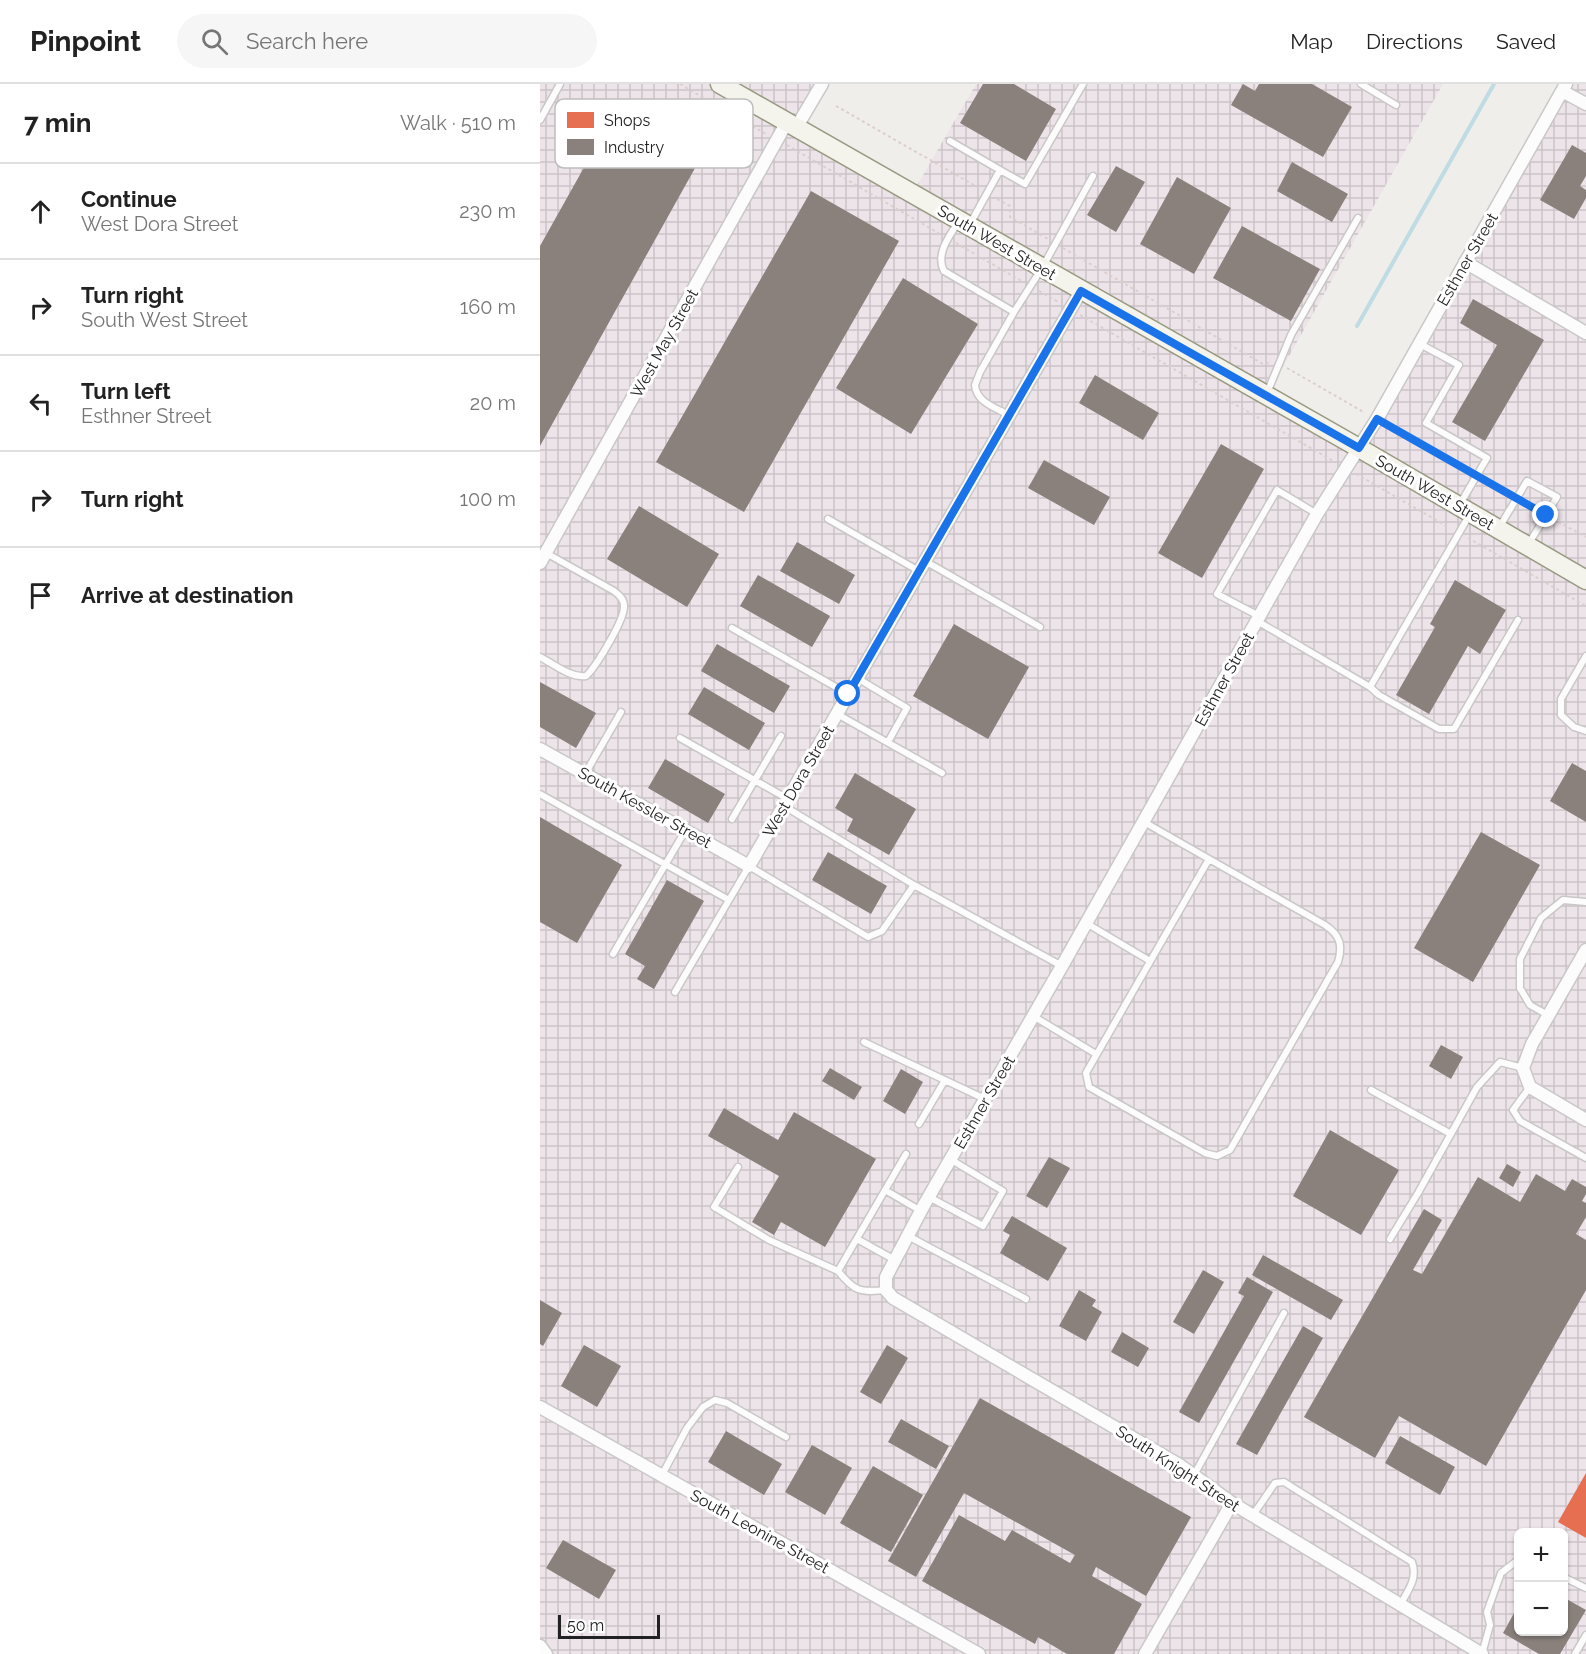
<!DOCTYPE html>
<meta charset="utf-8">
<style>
:root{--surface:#fff;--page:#f6f6f6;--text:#222;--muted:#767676;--line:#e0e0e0}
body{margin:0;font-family:Raleway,sans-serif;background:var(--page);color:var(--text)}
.controls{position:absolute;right:18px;bottom:18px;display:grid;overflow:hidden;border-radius:9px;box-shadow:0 2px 4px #0004}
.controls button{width:54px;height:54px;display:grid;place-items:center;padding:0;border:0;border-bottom:2px solid var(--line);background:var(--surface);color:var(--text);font:30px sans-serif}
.scale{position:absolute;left:18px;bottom:15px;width:102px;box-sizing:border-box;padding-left:6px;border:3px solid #222;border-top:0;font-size:16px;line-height:21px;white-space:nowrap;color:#222;-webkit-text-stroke:4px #fff;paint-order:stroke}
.stop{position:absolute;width:18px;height:18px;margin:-14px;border:4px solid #1a73e8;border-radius:50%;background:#fff}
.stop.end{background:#1a73e8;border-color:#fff;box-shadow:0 2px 6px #0008}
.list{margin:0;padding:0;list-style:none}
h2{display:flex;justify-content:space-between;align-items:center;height:78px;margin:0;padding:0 24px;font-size:26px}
h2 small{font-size:20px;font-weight:400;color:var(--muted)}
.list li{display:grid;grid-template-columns:39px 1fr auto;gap:18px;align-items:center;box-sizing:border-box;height:96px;padding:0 24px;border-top:2px solid var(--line)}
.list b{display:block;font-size:22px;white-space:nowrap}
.list p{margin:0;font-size:20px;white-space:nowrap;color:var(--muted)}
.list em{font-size:20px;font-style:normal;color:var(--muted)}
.icon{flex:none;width:33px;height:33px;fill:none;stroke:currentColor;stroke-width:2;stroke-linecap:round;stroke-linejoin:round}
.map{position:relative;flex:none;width:1046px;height:1570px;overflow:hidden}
header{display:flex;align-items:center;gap:36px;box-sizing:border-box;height:84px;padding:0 30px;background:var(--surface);border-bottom:2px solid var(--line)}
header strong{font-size:28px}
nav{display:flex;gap:33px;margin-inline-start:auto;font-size:21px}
.search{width:420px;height:54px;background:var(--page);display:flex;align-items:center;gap:15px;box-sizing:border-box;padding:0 21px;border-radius:33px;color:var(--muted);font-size:22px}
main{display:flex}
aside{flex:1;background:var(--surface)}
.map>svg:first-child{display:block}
.industrial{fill:url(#industrial-grid);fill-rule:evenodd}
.shops{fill:#e76f51}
.industry{fill:#8a817c}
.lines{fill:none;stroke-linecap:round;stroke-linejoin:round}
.stream{stroke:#bfdbe3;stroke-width:4}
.service-casing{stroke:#c9c8c7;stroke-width:9}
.minor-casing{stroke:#c9c8c7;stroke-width:15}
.secondary-casing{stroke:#999a82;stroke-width:21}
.path{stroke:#dccecd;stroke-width:2;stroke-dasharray:3 3;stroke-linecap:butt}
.service{stroke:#fdfcfc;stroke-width:6}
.minor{stroke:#fdfcfc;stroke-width:12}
.secondary{stroke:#f4f4ed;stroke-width:18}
.route{stroke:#1a73e8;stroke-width:8}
.labels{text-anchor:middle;stroke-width:6;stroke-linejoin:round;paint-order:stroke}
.street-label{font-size:16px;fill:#222;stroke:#fff}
.key{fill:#fff;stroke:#bdbdbd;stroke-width:1.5}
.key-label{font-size:16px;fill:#222}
</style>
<header>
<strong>Pinpoint</strong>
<div class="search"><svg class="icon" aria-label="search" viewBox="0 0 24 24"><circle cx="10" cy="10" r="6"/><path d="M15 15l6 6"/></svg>Search here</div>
<nav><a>Map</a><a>Directions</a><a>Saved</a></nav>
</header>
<main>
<aside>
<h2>7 min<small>Walk · 510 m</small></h2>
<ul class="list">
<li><svg class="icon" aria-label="ahead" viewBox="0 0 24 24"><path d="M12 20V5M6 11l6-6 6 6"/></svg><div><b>Continue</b><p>West Dora Street</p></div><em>230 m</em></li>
<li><svg class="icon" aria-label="right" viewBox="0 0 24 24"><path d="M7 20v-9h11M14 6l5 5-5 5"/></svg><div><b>Turn right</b><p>South West Street</p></div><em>160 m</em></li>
<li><svg class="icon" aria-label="left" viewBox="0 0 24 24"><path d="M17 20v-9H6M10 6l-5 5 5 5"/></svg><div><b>Turn left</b><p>Esthner Street</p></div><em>20 m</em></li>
<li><svg class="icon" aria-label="right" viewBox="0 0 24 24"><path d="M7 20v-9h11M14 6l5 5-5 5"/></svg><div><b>Turn right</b></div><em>100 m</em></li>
<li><svg class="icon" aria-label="arrive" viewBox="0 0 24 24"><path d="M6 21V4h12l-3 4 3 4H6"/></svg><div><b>Arrive at destination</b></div></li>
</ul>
</aside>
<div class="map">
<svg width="1046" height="1570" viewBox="0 0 1046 1570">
<defs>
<pattern id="industrial-grid" width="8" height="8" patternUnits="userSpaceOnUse" patternTransform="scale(1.5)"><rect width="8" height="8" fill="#ede4e9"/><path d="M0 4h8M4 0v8" fill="none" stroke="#cbc3c8"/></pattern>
</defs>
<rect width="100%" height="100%" fill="#f0eeeb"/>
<path class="industrial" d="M0,0H282L256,44L372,110L436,0H903L727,311L819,364L1024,0H1046V1570H5L0,1563ZM978,1448H1023V1548H978Z"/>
<path class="shops" d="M1046,1389V1454L1018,1438Z"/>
<path class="industry" d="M443,0H474L516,25L486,77L420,39Z
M703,0L715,7L719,0H772L812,23L783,73L691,21Z
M79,21L164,68L0,362V162Z
M1032,61L1046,69V92L1040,102L1046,106V114L1034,135L1000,116Z
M752,78L808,110L792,138L737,107Z
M576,82L605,98L576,148L547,131Z
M637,93L691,124L654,190L600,160Z
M271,107L359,157L204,428L116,378Z
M702,142L780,185L751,237L673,194Z
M363,194L438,240L371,350L296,304Z
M933,215L1004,256L945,357L912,338L957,261L920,239Z
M555,291L619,329L603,356L539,319Z
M681,360L724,385L662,494L618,469Z
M504,376L570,413L554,441L488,404Z
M99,422L179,470L147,523L67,475Z
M257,458L315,491L299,520L240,487Z
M218,491L290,532L272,563L200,522Z
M915,496L966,526L940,570L928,562L889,630L856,611L895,543L890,540Z
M414,540L489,583L448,655L373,612Z
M177,560L250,602L234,629L161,587Z
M0,598L56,629L36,664L0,643Z
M164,603L225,639L209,666L148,630Z
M125,675L185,710L168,739L108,704Z
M1032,679L1046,687V738L1010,717Z
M315,689L376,725L349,771L307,747L313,735L295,724Z
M0,733L82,781L37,859L0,838Z
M941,748L1000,781L933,898L874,864Z
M288,768L347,802L331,830L272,796Z
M127,796L164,817L114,905L97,895L105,882L85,870Z
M901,961L923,973L911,995L889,982Z
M290,984L322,1003L314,1016L282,997Z
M361,985L383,998L365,1030L343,1017Z
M184,1024L238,1056L254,1028L336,1075L285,1163L241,1138L234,1151L212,1138L239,1092L168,1052Z
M790,1046L859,1086L821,1151L753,1112Z
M509,1073L530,1084L507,1124L486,1112Z
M967,1080L981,1088L973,1103L959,1094Z
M996,1090L1025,1107L1032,1095L1046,1103V1110L1042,1117L1046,1119V1133L1036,1150L1046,1156V1206L946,1382L859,1332L835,1374L764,1333L884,1125L902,1136L873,1186L882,1190L938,1093L980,1118Z
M472,1132L527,1164L508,1197L460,1169L470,1151L463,1147Z
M723,1171L803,1216L791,1236L712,1191Z
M663,1186L684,1198L654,1250L633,1238Z
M707,1193L733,1208L659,1339L639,1328L704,1212L698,1209Z
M539,1206L556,1216L552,1222L562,1228L546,1257L519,1242Z
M0,1216L22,1229L3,1262L0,1260Z
M763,1242L783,1254L717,1371L696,1360Z
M582,1248L609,1264L598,1283L571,1268Z
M44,1261L81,1282L57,1323L21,1302Z
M347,1261L368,1274L341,1320L320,1308Z
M440,1314L651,1433L606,1512L556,1483L552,1492L602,1520L574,1570H527L498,1553L495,1560L382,1497L419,1431L465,1457L472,1446L530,1479L535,1471L424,1409L376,1493L348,1477Z
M361,1335L409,1362L396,1385L348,1358Z
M186,1347L242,1380L224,1411L168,1378Z
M860,1352L915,1383L900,1411L845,1379Z
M272,1361L312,1384L285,1431L245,1408Z
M333,1382L383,1411L351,1468L300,1439Z
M23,1456L76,1486L59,1515L6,1484Z
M1023,1513L1046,1526L1020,1570H999L963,1549L978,1522V1548H1023Z"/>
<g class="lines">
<path class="stream" d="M817,242L954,0"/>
<defs>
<path id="service" d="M821,0L856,21
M0,36L20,0
M410,57L460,86
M419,137C410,151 395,170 404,187L474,228L440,288L435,301C436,318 456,324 469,331
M430,140L460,86L485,100L543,0
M474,228L502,184L553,92
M880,260L919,281L886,339L947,374L920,420
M727,309L751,251L818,134
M930,430L830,603L839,611L899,645H914L978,536
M288,435L379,487
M960,442L987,397L1017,413L988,461
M385,477L500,543
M719,532L677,510L737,406L777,430
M717,537L830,603
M192,544L308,610
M1046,572L1021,615V631L1034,643L1046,647
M0,573C14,580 30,594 46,592C56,583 85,535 84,522C84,515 79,511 74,507L6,469
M317,594L367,624L348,658
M297,630L402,689
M140,654L248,715
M45,690L81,628
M0,710L189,816
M244,722L374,801
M192,735L241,652
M604,738L785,841C800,851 803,861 798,878L690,1066L677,1072L665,1069L549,1003L546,989L669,775
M546,839L610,877
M73,870L145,747
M135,908L209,782L328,853L342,847L374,801L522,882
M1008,931L990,921L980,904V875L1001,834L1023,816L1046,818
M493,932L556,970
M324,958L445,1015
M990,1003L973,1026L980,1037L1046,1074
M831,1006L911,1050
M379,1040L405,996
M198,1083L174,1123L229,1156L298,1187
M345,1106L381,1127
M389,1113L443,1142L463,1107L410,1075
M368,1152L486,1215
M317,1155L355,1176
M850,1155L878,1109L937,1003L960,978L983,984
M346,1206C320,1208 316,1209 298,1187L366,1070
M122,1391L147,1344L163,1323L175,1316L187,1319L246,1353
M654,1391L744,1229
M713,1431L735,1399L744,1398L872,1478C878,1495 868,1506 860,1521
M1023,1493L1046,1504
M942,1570L950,1541L947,1528L961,1489L978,1476
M1035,1570L1046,1551"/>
<path id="minor" d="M1022,7L1046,20
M256,44L282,0
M925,178L1046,249
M0,479L247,38
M0,665L209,782L541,207
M1046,866L992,960L983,984L990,1003L1046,1036
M0,1323L439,1570
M0,1562L6,1570
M605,1570L692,1419
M942,1570L692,1419L641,1382L353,1214L346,1206V1193L384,1121L522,882L777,430L837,335L1026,0"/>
<path id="secondary" d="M180,0L819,364L1046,496"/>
</defs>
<use href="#service" class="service-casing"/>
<use href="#minor" class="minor-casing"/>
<use href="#secondary" class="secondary-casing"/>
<path class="path" d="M140,0L226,50
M296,22L439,104
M247,61L400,150
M457,115L470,122V133L508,155
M416,159L483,198
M523,164L723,280L729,279
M499,207L520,219
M540,231L795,378
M747,284L825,329
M848,342L927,387
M816,390L910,444
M945,397L969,410
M984,419L998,426
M1013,435L1046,453
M928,454L1046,522"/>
<use href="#service" class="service"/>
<use href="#minor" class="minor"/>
<use href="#secondary" class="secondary"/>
</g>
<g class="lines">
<path class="route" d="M308,610L541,207L819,364L837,335L1006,431"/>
</g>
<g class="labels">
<g class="street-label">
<text transform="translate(457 158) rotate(30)" y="6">South West Street</text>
<text transform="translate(927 175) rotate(-60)" y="6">Esthner Street</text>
<text transform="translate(124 259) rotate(-61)" y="6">West May Street</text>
<text transform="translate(895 408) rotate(30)" y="6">South West Street</text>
<text transform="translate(684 595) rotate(-61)" y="6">Esthner Street</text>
<text transform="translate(258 697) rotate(-60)" y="6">West Dora Street</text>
<text transform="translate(105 723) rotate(29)" y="6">South Kessler Street</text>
<text transform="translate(444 1018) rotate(-60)" y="6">Esthner Street</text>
<text transform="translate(638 1384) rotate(33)" y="6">South Knight Street</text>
<text transform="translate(220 1447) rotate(29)" y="6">South Leonine Street</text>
</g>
</g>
<rect x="15" y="15" width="198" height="69" rx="9" class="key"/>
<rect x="27" y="28" width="27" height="16" fill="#e76f51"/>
<rect x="27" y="55" width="27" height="16" fill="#8a817c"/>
<g class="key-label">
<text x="64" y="42">Shops</text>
<text x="64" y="69">Industry</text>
</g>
</svg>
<div class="controls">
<button>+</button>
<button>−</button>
</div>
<div class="scale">50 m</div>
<div class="stop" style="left:308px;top:610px"></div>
<div class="stop end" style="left:1006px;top:431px"></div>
</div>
</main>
